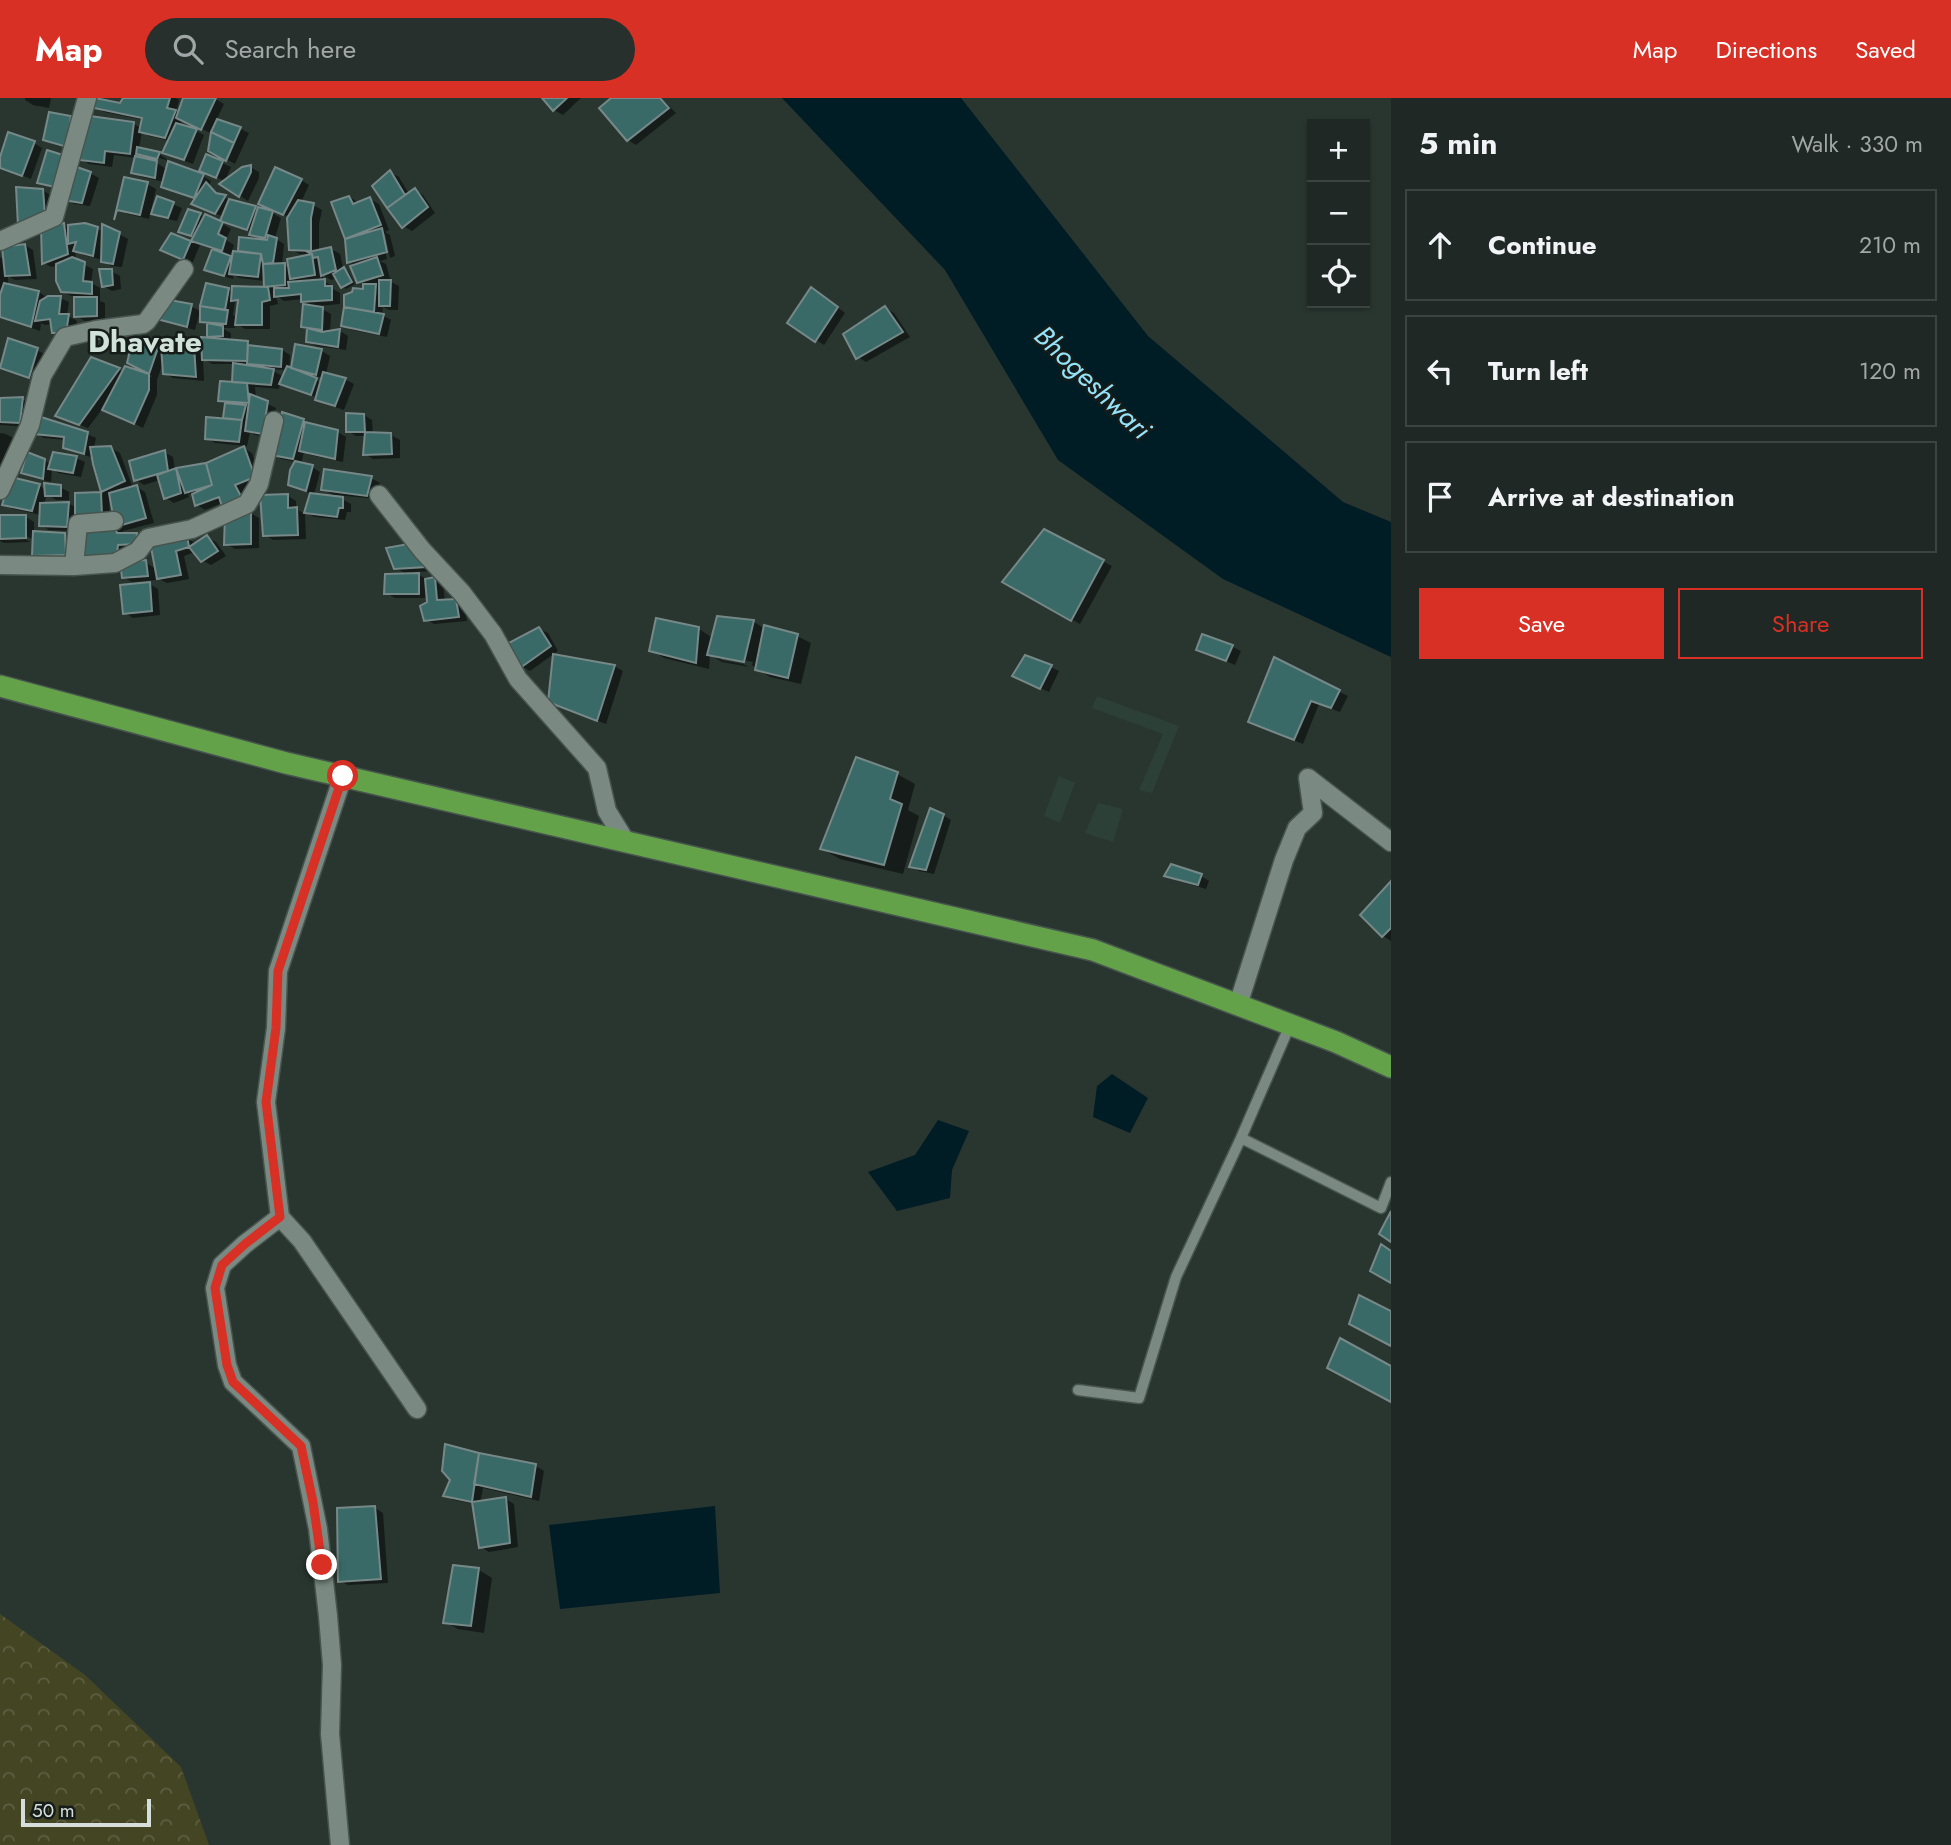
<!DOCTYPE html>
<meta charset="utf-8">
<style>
:root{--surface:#1f2824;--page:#27302c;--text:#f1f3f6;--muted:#a1a6a6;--line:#3c4441;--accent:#d93025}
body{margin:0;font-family:Jost,sans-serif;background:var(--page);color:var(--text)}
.controls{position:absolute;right:21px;top:21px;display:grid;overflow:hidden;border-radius:0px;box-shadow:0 2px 5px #0004}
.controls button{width:63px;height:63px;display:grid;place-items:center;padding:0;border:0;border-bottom:2px solid var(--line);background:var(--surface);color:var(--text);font:35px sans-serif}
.scale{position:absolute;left:21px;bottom:18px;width:130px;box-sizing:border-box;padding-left:7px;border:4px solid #d5deda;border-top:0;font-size:19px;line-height:24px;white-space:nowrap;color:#d5deda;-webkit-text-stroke:5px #161c19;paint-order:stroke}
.stop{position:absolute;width:21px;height:21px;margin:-16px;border:5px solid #d93025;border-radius:50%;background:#fff}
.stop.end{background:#d93025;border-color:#fff;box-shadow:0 2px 7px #0008}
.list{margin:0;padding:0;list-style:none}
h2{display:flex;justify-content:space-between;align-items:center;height:91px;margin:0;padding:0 28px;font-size:30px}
h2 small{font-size:23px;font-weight:400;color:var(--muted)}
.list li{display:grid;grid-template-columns:46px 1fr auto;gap:21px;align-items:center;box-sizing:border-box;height:112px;margin:0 14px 14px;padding:0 14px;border:2px solid var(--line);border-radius:0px}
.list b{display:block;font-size:26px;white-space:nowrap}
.list em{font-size:23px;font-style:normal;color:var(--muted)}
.actions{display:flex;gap:14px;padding:21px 28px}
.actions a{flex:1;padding:16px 0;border:2px solid var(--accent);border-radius:0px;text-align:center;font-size:24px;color:var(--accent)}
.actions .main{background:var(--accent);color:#fff}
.icon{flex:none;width:38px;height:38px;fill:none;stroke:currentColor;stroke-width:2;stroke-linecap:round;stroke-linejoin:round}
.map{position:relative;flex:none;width:1391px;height:1747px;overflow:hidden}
header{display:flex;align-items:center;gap:42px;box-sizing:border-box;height:98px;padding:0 35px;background:var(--accent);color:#fff}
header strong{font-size:33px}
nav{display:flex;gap:38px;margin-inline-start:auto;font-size:24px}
.search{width:490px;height:63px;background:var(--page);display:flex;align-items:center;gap:18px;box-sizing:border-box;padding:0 24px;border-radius:38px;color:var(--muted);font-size:26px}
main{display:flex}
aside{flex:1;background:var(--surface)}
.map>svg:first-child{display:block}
.built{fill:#2c4037}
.forest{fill:url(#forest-crowns)}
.water{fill:#001d25}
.shadow{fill:#0007;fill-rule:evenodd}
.building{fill:#3a6a67;stroke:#768887;stroke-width:2}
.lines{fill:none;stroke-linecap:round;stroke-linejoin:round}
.lane-casing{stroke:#48544e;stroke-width:13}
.street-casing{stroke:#48544e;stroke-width:21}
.highway-casing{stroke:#48544e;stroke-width:24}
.lane{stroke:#7a8a82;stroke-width:10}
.street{stroke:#7a8a82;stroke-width:18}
.highway{stroke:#64a24a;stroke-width:21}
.route{stroke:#d93025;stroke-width:9}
.labels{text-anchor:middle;stroke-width:5;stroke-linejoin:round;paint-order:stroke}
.water-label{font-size:28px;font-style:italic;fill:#95e3f9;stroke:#161c19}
.quarter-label{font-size:30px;font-weight:bold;fill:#d1e2da;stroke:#161c19}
</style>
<header>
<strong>Map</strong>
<div class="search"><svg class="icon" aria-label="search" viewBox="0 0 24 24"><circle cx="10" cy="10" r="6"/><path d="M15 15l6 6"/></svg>Search here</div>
<nav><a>Map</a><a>Directions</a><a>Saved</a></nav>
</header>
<main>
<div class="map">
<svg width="1391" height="1747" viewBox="0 0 1391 1747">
<defs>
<pattern id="forest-crowns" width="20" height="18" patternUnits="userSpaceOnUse" patternTransform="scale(1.75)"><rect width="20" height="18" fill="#444523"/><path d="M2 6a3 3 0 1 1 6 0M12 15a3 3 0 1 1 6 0" fill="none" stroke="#5e5f42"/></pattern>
</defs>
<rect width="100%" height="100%" fill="#293630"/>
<path class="built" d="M1097,598L1179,628L1152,695L1139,692L1163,636L1092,610Z
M1059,678L1075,685L1060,725L1044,718Z
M1098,705L1123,711L1113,744L1085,735Z"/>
<path class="forest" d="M0,1516L85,1577L181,1669L209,1747H0Z"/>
<path class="water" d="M782,0H961L1148,238L1343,404L1391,424V559L1223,481L1058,362L945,172Z
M1112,976L1148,1000L1130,1035L1093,1019L1097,988Z
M938,1022L969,1033L952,1072L950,1100L897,1113L868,1074L915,1057Z
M715,1408L720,1495L560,1511L549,1427Z"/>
<path class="shadow" d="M25,0H51L49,10L33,7L25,2Z
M125,0H176L179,2L176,14L179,16L185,0H214L224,6L216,23L241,31L249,35L235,66L209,52L213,36L182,22L180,28L196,33L204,37L193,66L171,58L170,43L149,38L142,33L139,51L159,56L167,61L166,65V62L145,56V59L139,56L138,60L152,62L165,70L164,77L203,78L211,83L209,88L221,98L234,104L272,115L281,120L275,140L284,146L282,167L290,170L289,163L314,157L299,156L291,151L289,119L269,110L301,82L309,87L301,104L313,107L322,112L319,126V153L331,151L340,156L343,170L348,173L355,186L346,191L342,189L337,180L331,182L323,177V183L333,188V191L340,195V206L317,208L331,216L330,234L340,233L348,238L346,252L316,248L308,243V232L302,228L313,209L303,203V201L284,203L276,198L278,206L270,208V231H245L235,225V230H222L231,235V243L248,245L256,250L282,252L290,257L289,273H292L297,248L322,253L330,258L326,276L345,281L354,286L344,312L326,306L318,300L280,285L279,291L255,289L256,300L276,310L271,340L255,337L250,334L247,348L215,345L207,340L224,322L227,306L220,302L234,286L235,266H212L203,261L204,283L173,280L165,275L164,262L157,282V297L143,330L103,310L88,330L58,318L92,261L124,274L126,271L151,279L152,278L129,264L158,248L163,251L194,249L203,255L209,241V227L202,223L228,191L233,194L266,190L265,183L239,180L234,177L233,181L214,176L206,171L214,151L200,147L192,166L170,156L172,137L192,145L195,140L180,133L200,117L221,125L224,119L202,110L196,101L172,93L163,88L164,84L142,79L133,74L136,60L114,57L112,69L89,66L81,61L134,26L141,30L143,22L104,14L95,9L120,7ZM224,125L252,134L251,136L263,143L241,141L240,155L233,161L230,159L234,147L226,142L231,131L223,126ZM235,203L240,206L238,220L233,217ZM270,271L287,272L284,279ZM310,277L323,280L322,285L309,278Z
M544,0H581L563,17L554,12Z
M613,0H661L676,15L636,47L628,42Z
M71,20L79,24L75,53L53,46L45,41Z
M34,45L42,50L31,81L0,69V65Z
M207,58L231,69L225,83L210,77Z
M250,69L259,74V80L248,103L222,86Z
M390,74L399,79L409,96L415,92L423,97L435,115L412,133L403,128L375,88Z
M90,75L99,80L90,108L74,106L66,101Z
M147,86L156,91L149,121L127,116L119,111Z
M42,92L51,97L53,121L20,126Z
M349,99L358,104L370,101L379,106L389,132L385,134L390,137L395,158L390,160L385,136H382L387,161L380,163L386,166L391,184L399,188L398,212H389L383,209L382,217L391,222L387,239L352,232L343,227L346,198L364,193L365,187L358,183L356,168L349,164L346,141L333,105Z
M158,100L182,110L177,123L162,120L153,115Z
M63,127L70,130L97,131L104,134L119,136L128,141L122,169L111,168L103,162L83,157L75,152L76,163L93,171L91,185L100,190V203L105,205V222L85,223L76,218V199L71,198L62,193L58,167L52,169L43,165Z
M25,147L33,152L37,181L15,182L8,178V187L39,194L48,200H60L69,204L67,217L77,223L74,239H62L54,234L53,226L45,227L41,225L40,233L0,219V203L4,191H0V159L5,162Z
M111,173L120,178L121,191L112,193L103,188Z
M820,196L845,215L824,247L790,224Z
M191,208L200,213L195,232L168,225L159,220Z
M885,210L894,215L910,239L866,264L858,259Z
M37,252L46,257L38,284L2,269Z
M0,301H22L31,306L29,329L0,327Z
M364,317L372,322L373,336L391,337L400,342V360L373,361L365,356L366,338H356L348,333Z
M303,323L310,327L338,334L346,339L343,364L310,357L304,354L301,366L312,369L320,374L314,397L338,400L323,391L371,380L380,385L376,401L335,397L351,406V414H347L345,422L314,419L306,414L311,396L290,386L296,364L281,361L273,356Z
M0,335L6,336L15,341L0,391Z
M36,335L87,336L96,340L94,350H111L120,355L133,390L137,389L145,394L154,425L123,433L124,436H137L145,441L144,450L91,462L83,457L82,435L117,430L111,397H109L110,422L76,433L49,432L41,427V417L13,411L4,406L12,381L40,388L46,392L60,389L69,394V402H56L47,396L44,406L68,405L77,410L76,397L103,396L94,360L74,354L65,349L66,342L44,340Z
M244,350L252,355L262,384L243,391L250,407L222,405L205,412L197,407L195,399L188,395L189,399L174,405L166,400L160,382L144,387L136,382L164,354L173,359L175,372L207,367Z
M76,360L85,364L81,379L58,375L52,371L51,384L31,379L23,374L44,362L51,366Z
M288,398L296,403V411L305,416L306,441L273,442L265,437Z
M250,415L259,420V450L235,451L226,446Z
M0,419H26L34,424V435L64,437L73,442L74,461L42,462L33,457L34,442L19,434L18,437L30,444L4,445L0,443Z
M1044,433L1112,468L1080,526L1004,483Z
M207,439L216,444L226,458L211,467L202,462L195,454L184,458L189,481L167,485L155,479L156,482L132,484L123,479L145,464L156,471L186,440L195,445Z
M408,448L432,473L414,474L428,482L435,481L443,486L445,503L455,502L464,507L467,523L434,526L425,521L428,500H395L386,495L409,477L395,470Z
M146,484L158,491L160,517L133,520L125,515Z
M719,520L754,524L765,531L797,538L811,545L801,586L770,579L757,571L752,567L753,564L721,558V562L743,566L749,569L722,564L710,557L709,571L664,560L651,552L699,531L713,540Z
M539,531L548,535L558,553L530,573L521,568Z
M1203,538L1233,549L1241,553L1235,567L1199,551Z
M1275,562L1348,598L1340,614L1319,606L1303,646L1258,628Z
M614,568L623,573L606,626L559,608Z
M1051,569L1059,573L1049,594L1022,582Z
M897,676L915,686L908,712L919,718L903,776L840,761L822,751Z
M943,717L951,722L934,776L919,773L911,769Z
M1167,777L1201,778L1209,783L1206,791L1175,782Z
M1391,786V843L1383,838Z
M446,1348L536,1368L544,1373L539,1403L483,1390L480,1405L506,1401L514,1406L518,1449L489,1454L481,1449L474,1406L453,1402L445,1397L452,1381Z
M375,1410L383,1415L388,1485L348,1487L340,1483Z
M455,1469L479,1472L492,1480L484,1535L458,1531L445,1524Z"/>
<path class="building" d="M95,0L120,5L123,0H170L167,10L176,12L165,40L139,34L142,20L94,10Z
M183,0H216L201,32L176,20Z
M542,0H567L553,13Z
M611,0H660L669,10L627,43L599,10Z
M49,14L71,18L67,49L43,42Z
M90,18L134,24L130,56L105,53L104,65L79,62L82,35Z
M217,21L241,29L234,45L211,34Z
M176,25L197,31L184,62L162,55Z
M8,34L35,43L22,78L0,70V59Z
M211,34L234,45L226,63L208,53Z
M137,49L160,54L157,61L136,56Z
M47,52L63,57L55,89L37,85Z
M206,56L223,63L216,80L199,73Z
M135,58L157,63L155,80L131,75Z
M168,63L204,76L194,100L161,89Z
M251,67V74L239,99L219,86L242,69Z
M74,68L91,74L82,105L63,102Z
M275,69L302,81L283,117L258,106Z
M390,72L405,97L387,110L372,88Z
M124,79L148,84L140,117L117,112L114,122Z
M206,84L216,95L226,97L215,116L191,106Z
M16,89L43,91L45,117L18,128Z
M415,90L428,109L402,130L387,110Z
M157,98L174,104L168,120L151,116Z
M349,98L353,106L370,99L381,127L345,141L331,104Z
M229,101L256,108L247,132L220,123Z
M298,102L314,105L311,120V153L289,152L287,120Z
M258,109L273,113L265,140L249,137Z
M188,111L201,115L191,138L178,134Z
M205,116L223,124L218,136L226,140L222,153L191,143Z
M64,125L68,156L42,166L41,129Z
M85,125L98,129L93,158L73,153L76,144L68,146V127Z
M102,126L120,134L113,166L101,164Z
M382,130L387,154L347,165L345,141Z
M171,135L191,143L183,162L160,152Z
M268,137L277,140L273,165L263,166L261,156L238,153L239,139L267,142Z
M25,146L30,177L5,178L2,149Z
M331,149L336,172L321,178L318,159L313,160L312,156L308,154Z
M212,151L231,158L224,178L204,172Z
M233,153L261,156L258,179L229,176Z
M312,156L315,177L290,181L287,161Z
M72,159L85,164L83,183L92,184V196L61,194L56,183V166Z
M377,159L383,177L357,185L350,168Z
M285,165V187L264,189L263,166Z
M344,169L352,184L341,190L333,176Z
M99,171H112L113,187L102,189Z
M325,181V188H332V202L301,204V196L274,199V190H289L288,184Z
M379,182H391L390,208H379Z
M4,185L39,193L31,229L0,219V197Z
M206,185L229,190L225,212L200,208Z
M363,186H376L374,214L344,209V197L352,194L353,190L363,191Z
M232,188L268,189L270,202L262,204V227H235L238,202L231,203Z
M811,189L838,209L815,244L787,225Z
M48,198H61L59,216H69L66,235H52L50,221L35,223L40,203Z
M74,199H97V218L74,219Z
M164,201L192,206L187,229L157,221Z
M303,206L323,209L322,232L301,229Z
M200,208L228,212L226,226L200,224Z
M885,208L903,234L856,261L843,236Z
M344,209L384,216L379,236L341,228Z
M207,225L223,228V238L207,239Z
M307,230L322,234L340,231L338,249L306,244Z
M201,239L248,243L247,263L202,262Z
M8,240L38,250L29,280L0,270Z
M133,240L159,247L149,276L127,265Z
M295,246L322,251L316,277L291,270Z
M194,247L196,279L163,276L161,248Z
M248,247L282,251L281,269L247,266Z
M91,259L120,270L79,327L55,318Z
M233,265L274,271L271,287L232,284Z
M125,268L149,276V292L134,326L102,312Z
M287,268L317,280L311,297L279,286Z
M323,274L346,280L335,308L315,302Z
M220,283L247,285L249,305L218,303Z
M250,296L268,303L263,336L245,333Z
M23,299L20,325L0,324V300Z
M225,305L246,307L242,322L223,320Z
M282,314L304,321L293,361L271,357Z
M346,315L364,316L365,334H346Z
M38,318L88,334L84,356L63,350L64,339L34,336Z
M206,319L242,322L239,344L205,341Z
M305,324L338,332L335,361L299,353Z
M365,334L391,335L392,356L363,357Z
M111,348L125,383L101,394L93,366L90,349Z
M244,348L255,379L235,387L243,402L222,409L219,399L195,408L192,396L212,387L206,365Z
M165,352L168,373L134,383L129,363Z
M27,354L45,361L43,381L21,375Z
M53,354L77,358L73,375L48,371Z
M295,363L313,367L306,393L288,387L290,372Z
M206,365L212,387L185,395L176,370Z
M176,370L181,395L164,401L157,377Z
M324,371L372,378L367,398L321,392Z
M11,379L40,386L32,413L2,407Z
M44,385L61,387V398H45Z
M137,387L146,420L115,429L109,395Z
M101,394L102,418L75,420V395Z
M310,395L343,399V410H339L337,419L304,415Z
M288,396V410L297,409L298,437L263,438L260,397Z
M69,404L67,429L39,428L40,405Z
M251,413V446L224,447L225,417Z
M0,417H26V440L0,441Z
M115,429L117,435H137L136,446L118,447L117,457L81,458V433Z
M1044,431L1104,462L1071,523L1002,484Z
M33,433L65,435L66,457L32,458Z
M207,437L218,453L201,464L189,449Z
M187,438L189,449L176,453L181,477L157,481L150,444Z
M408,446L426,469L394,471L386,450Z
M146,462L148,478L122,480L120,463Z
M419,475V496H384L385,476Z
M435,479L437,502L456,501L459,519L424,523L420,508L427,504L425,481Z
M150,484L152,513L123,516L120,487Z
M717,518L754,522L744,564L707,557Z
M656,520L699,529L696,565L649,553Z
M764,527L798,536L788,580L755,572Z
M539,529L551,548L520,570L507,546Z
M1202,536L1233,547L1226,563L1196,552Z
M553,556L615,567L597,623L548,604Z
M1025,557L1052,567L1040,591L1012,578Z
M1274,559L1340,592L1331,610L1311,603L1294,642L1248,624Z
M856,659L898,674L890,701L902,706L884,767L820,751Z
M930,710L944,716L926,772L909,769Z
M1171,766L1202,776L1198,787L1164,778Z
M1391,783V830L1382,839L1360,817Z
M1391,1113V1144L1379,1136Z
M1381,1146L1391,1153V1185L1370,1173Z
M1359,1197L1391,1213V1248L1349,1226Z
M1340,1240L1391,1268V1304L1327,1270Z
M445,1346L479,1355L472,1404L443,1398L450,1382L442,1373Z
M479,1355L536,1366L531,1399L474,1386Z
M506,1399L510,1445L479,1450L472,1404Z
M375,1408L381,1481L338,1484L337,1410Z
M453,1467L479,1470L471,1528L443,1525Z"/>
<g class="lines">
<defs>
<path id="lane" d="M1241,1040L1290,927
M1078,1292L1139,1300L1176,1179L1241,1040L1381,1110L1391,1084"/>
<path id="street" d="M0,143L54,119L87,0
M0,392L30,327L42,278L65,239L96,232L143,226L147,223L184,171
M379,397L422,452L462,495L493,536L518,581L597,670L607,713L626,744
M0,467L74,468L115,465L138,453L148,440L192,431L247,406L259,386L274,323
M74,468L78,426L114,423
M1308,680L1391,744
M1238,907L1284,762L1297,730L1313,715L1308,680
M280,1119L266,1004L276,930L278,873L343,678
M340,1747L330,1636L332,1567L328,1518L318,1431L301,1348L233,1284L227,1267L215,1190L222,1167L245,1146L280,1119L302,1143L417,1311"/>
<path id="highway" d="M0,588L286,665L1093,852L1336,944L1391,969"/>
</defs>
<use href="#lane" class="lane-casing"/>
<use href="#street" class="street-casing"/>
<use href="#highway" class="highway-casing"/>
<use href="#lane" class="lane"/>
<use href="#street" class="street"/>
<use href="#highway" class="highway"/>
</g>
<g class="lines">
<path class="route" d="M322,1467L313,1404L301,1348L233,1284L227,1267L215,1190L222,1167L245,1146L280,1119L266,1004L276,930L278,873L343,678"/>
</g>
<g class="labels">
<g class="water-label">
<text transform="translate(1093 284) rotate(44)" y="10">Bhogeshwari</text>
</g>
<g class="quarter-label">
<text x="145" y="254">Dhavate</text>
</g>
</g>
</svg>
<div class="controls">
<button>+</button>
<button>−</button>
<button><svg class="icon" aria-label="locate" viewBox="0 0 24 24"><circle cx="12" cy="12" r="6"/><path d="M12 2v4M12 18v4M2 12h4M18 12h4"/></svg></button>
</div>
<div class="scale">50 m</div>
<div class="stop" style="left:343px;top:678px"></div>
<div class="stop end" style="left:322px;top:1467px"></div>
</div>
<aside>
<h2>5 min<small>Walk · 330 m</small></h2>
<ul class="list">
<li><svg class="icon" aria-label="ahead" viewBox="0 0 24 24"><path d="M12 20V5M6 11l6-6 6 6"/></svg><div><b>Continue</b></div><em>210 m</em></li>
<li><svg class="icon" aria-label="left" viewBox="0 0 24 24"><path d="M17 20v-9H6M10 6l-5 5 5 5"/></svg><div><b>Turn left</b></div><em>120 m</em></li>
<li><svg class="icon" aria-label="arrive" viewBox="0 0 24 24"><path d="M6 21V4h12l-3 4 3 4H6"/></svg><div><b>Arrive at destination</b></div></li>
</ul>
<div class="actions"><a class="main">Save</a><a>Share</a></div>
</aside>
</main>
